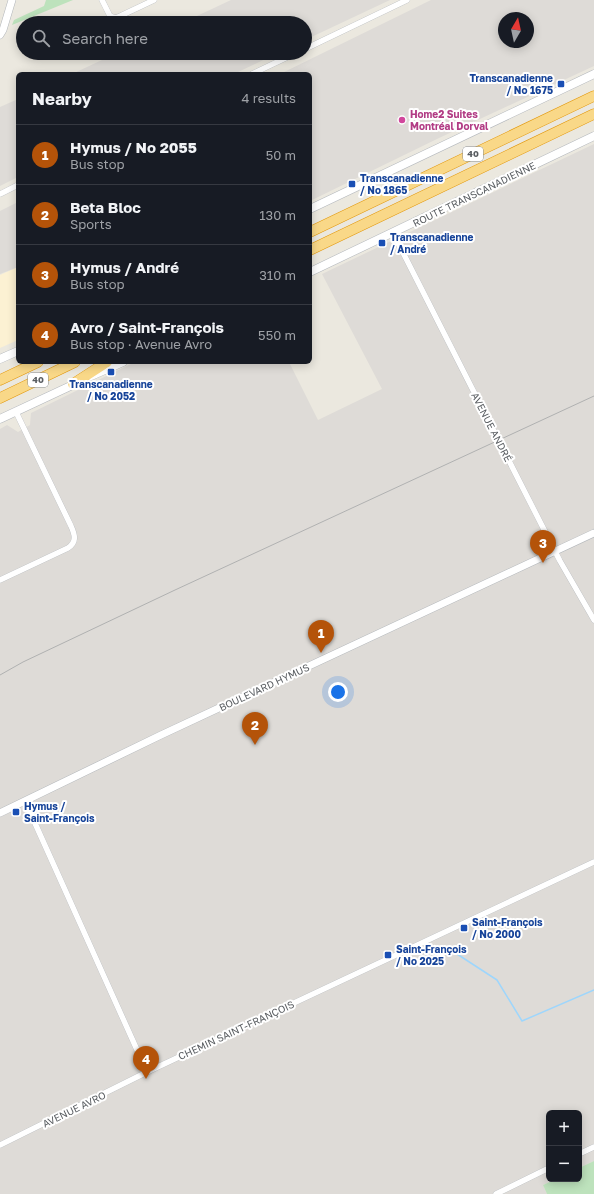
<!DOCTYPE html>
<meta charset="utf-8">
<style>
:root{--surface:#171b24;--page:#20242c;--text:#f1f3f6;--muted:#9ea1a6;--line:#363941;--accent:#b45309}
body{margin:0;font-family:"Golos Text",sans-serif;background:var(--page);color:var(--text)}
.controls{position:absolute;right:12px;bottom:12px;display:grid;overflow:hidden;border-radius:6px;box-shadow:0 2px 10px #0003}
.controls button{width:36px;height:36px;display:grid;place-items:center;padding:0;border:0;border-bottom:1px solid var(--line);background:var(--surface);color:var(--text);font:20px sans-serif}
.compass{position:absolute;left:498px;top:12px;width:36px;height:36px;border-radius:50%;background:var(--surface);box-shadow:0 2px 10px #0003;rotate:9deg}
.you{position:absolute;left:338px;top:692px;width:14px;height:14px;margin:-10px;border:3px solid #fff;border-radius:50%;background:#1a73e8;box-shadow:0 0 0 6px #1a73e833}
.badge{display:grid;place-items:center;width:26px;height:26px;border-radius:50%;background:var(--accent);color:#fff;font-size:13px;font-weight:700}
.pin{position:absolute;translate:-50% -33px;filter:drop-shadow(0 1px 2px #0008)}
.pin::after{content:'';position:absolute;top:21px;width:14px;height:12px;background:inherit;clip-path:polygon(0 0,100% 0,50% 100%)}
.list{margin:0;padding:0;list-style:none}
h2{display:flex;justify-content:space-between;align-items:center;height:52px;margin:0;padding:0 16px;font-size:17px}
h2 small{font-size:13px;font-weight:400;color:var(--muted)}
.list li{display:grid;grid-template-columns:26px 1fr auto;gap:12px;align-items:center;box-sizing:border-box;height:60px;padding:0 16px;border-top:1px solid var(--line)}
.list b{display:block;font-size:15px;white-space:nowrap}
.list p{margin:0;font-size:13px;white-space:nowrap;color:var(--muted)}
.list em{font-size:13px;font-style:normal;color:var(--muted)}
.icon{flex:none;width:22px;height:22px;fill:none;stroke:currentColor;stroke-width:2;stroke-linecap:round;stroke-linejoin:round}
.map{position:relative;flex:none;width:594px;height:1194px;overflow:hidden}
.search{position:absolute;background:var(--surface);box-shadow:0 2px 10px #0003;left:16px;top:16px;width:296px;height:44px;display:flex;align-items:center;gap:10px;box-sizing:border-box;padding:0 14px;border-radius:22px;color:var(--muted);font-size:15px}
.panel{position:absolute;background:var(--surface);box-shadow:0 2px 10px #0003;left:16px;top:72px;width:296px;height:292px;border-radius:6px}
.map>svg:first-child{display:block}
.commercial{fill:#fcf1d3}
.industrial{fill:#dedbd7;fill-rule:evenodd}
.green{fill:#bde2bc}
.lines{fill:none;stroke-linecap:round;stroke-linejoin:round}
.stream{stroke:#9ed6fc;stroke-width:1.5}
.minor-casing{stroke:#b2b6ba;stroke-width:6}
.tertiary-casing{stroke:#b2b6ba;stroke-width:8}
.secondary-casing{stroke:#b3b7bc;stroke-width:9}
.motorway-casing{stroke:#e29608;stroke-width:11}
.minor{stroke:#fff;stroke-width:5.5}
.tertiary{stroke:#fff;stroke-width:7}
.secondary{stroke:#fff;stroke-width:8}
.motorway{stroke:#f9d888;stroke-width:10}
.tram{stroke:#b0b1b1;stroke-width:1}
.transit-dot{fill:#1a4fb4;stroke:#fff;stroke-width:1.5}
.hotel-dot{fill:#d1479c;stroke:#fff;stroke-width:1.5}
.labels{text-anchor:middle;stroke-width:4;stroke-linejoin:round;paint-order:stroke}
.shield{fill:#fff;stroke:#8a8d90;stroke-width:1}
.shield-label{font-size:9px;font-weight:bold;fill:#585c60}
.transit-label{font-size:10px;font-weight:bold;fill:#164399;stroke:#fff;text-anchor:start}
.hotel-label{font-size:10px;font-weight:bold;fill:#b23c85;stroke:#fff;text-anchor:start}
.street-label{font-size:10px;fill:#585c60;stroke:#fff}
</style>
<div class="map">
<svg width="594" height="1194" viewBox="0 0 594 1194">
<rect width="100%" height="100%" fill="#ebe8df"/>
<path class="commercial" d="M18,267V340L0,348V275Z"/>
<path class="industrial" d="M231,0H390L305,40V23H182Z
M431,0H594V66L439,138L310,201V74H280ZM504,18H528V42H504Z
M117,53H278L234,74H72Z
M18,99V177L0,186V107Z
M594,144V1161L579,1168V1113H549V1179H556L543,1185L547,1194H0V429L7,425L18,432L30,425L31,413L135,362H289L318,420L382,389L322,274Z
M18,202V267L0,274V211Z"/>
<path class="green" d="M46,0H73L12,25L14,20L44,6Z
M594,1161V1194H547L543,1185L556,1179H579V1168Z"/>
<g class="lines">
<path class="stream" d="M457,954L497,980L522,1021L594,990"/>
<defs>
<path id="minor" d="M102,0L110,16L116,18L154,0
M305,49L407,0
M252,74L296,53
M0,194L18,185
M393,233L560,561L594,620
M0,580L68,548C77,542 75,535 71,526L16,412
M25,801L147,1072
M0,1145L147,1072L594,862
M579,1154L594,1147
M496,1194L549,1168"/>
<path id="tertiary" d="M0,35L3,30L12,0
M0,813L161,735L594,533"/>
<path id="secondary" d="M310,209L594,74
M310,272L594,136
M0,359L18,351
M91,376L123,362
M0,419L79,382"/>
<path id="motorway" d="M310,232L594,96
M310,250L594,114
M0,380L38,362
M73,384L107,362
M0,398L75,362"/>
</defs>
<use href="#minor" class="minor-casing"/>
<use href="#tertiary" class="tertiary-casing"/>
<use href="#secondary" class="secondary-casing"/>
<use href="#motorway" class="motorway-casing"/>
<use href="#minor" class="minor"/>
<use href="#tertiary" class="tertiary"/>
<use href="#secondary" class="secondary"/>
<use href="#motorway" class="motorway"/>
<path class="tram" d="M0,675L23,662L175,590L594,396"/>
</g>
<g class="transit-dot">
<rect x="557" y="80" width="8" height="8" rx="2"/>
<rect x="348" y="180" width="8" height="8" rx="2"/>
<rect x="378" y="239" width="8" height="8" rx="2"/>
<rect x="107" y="368" width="8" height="8" rx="2"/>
<rect x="12" y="808" width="8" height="8" rx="2"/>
<rect x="460" y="924" width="8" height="8" rx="2"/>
<rect x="384" y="951" width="8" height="8" rx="2"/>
</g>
<circle class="hotel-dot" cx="402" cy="120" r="4"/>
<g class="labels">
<g class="shield">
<rect x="463" y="147" width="20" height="14" rx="3"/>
<rect x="28" y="373" width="20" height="14" rx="3"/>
</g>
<g class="shield-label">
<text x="473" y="157">40</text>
<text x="38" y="383">40</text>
</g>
<g class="transit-label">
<text x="553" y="82" text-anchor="end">Transcanadienne<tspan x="553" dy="12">/ No 1675</tspan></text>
<text x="360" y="182">Transcanadienne<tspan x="360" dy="12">/ No 1865</tspan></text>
<text x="390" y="241">Transcanadienne<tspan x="390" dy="12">/ André</tspan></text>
<text x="111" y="388" text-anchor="middle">Transcanadienne<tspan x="111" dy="12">/ No 2052</tspan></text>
<text x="24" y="810">Hymus /<tspan x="24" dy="12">Saint-François</tspan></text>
<text x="472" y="926">Saint-François<tspan x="472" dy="12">/ No 2000</tspan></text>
<text x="396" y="953">Saint-François<tspan x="396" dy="12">/ No 2025</tspan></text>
</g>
<g class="hotel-label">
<text x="410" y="118">Home2 Suites<tspan x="410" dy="12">Montréal Dorval</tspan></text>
</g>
<g class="street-label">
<text transform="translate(474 194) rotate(-26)" y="4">ROUTE TRANSCANADIENNE</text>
<text transform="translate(492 427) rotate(63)" y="4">AVENUE ANDRÉ</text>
<text transform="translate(264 687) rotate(-25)" y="4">BOULEVARD HYMUS</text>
<text transform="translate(236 1030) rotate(-25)" y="4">CHEMIN SAINT-FRANÇOIS</text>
<text transform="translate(74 1109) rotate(-26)" y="4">AVENUE AVRO</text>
</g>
</g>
</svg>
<div class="controls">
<button>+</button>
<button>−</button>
</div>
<svg class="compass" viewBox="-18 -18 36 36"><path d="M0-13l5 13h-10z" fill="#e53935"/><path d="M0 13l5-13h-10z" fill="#9ea1a6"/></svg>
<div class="you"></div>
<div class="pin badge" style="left:321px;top:653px">1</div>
<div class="pin badge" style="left:255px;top:745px">2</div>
<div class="pin badge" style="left:543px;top:563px">3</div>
<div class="pin badge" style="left:146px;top:1079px">4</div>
<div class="search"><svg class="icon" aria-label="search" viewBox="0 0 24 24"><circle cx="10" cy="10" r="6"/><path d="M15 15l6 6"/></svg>Search here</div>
<section class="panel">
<h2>Nearby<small>4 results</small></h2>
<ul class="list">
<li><span class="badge">1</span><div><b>Hymus / No 2055</b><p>Bus stop</p></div><em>50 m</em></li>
<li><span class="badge">2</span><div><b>Beta Bloc</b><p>Sports</p></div><em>130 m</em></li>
<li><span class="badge">3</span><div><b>Hymus / André</b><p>Bus stop</p></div><em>310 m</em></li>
<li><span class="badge">4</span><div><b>Avro / Saint-François</b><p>Bus stop · Avenue Avro</p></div><em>550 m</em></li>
</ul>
</section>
</div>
